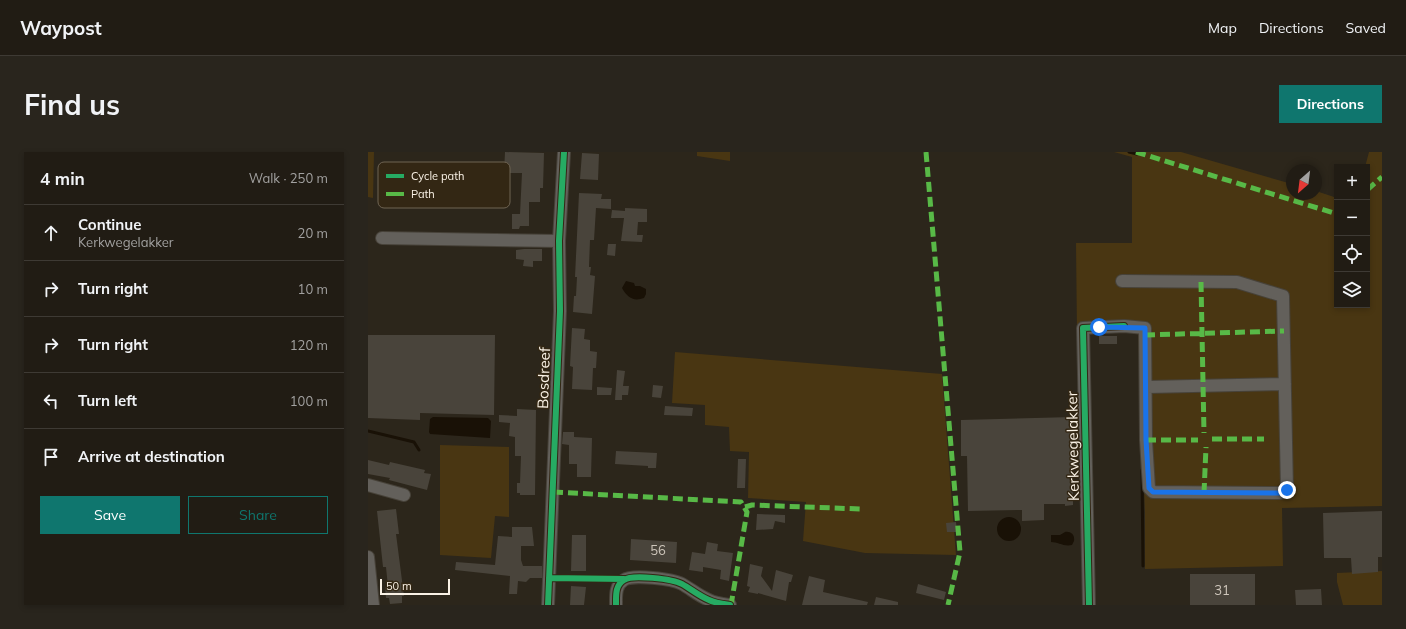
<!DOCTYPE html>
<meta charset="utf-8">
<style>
:root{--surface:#211c14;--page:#29251d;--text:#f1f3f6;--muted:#a2a1a0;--line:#3e3a34;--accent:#0f766e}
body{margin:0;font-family:Mulish,sans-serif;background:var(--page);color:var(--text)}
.controls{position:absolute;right:12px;top:12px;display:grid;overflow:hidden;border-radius:0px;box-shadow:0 2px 6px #0003}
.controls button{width:36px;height:36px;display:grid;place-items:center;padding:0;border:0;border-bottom:1px solid var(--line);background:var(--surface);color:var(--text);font:20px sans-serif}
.compass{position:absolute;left:918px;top:12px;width:36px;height:36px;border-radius:50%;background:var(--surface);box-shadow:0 2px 6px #0003;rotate:208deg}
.scale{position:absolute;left:12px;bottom:10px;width:70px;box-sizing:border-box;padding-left:4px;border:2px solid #faf2e6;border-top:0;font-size:11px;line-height:14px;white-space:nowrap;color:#faf2e6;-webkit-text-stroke:3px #332714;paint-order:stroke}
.stop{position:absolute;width:12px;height:12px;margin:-9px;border:3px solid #1a73e8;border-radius:50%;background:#fff}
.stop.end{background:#1a73e8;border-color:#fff;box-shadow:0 1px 4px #0008}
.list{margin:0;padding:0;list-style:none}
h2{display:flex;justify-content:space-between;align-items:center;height:52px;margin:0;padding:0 16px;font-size:17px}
h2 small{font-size:13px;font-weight:400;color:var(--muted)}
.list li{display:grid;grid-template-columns:26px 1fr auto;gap:12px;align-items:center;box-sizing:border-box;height:56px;padding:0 16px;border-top:1px solid var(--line)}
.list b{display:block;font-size:15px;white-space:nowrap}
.list p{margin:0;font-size:13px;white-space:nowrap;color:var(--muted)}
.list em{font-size:13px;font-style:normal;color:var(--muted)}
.actions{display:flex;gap:8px;padding:12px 16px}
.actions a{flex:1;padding:9px 0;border:1px solid var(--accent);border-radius:0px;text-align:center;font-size:14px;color:var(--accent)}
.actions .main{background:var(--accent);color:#fff}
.icon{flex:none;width:22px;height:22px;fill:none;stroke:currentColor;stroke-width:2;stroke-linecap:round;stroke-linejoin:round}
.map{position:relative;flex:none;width:1014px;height:453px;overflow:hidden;border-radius:0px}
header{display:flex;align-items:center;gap:24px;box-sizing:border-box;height:56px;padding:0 20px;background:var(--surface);border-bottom:1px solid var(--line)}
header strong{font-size:19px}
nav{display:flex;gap:22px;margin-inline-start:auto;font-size:14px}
.intro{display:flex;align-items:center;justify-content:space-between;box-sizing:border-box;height:96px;padding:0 24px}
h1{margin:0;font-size:28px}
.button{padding:10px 18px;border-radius:0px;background:var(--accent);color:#fff;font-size:14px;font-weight:700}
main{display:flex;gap:24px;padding:0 24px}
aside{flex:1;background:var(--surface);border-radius:0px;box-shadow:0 2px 6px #0003}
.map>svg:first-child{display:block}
.green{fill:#493612}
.water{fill:#191106}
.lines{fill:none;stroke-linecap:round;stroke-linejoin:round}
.stream{stroke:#191106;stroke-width:3}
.building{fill:#49443b}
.minor-casing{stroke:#474239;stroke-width:14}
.minor{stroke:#63605b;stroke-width:12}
.quiet{stroke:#58b947;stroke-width:5;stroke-dasharray:10 5;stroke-linecap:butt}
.cycleway-casing{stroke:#332714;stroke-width:8}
.cycleway{stroke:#26ab63;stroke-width:6}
.route{stroke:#1a73e8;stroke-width:5}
.labels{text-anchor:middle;stroke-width:3;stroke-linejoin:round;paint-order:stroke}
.number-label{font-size:13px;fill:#cec6bb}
.street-label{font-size:15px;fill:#faf2e6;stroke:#332714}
.key{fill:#332714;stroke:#6f6453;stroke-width:1}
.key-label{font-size:11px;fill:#faf2e6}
</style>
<header>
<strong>Waypost</strong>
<nav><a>Map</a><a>Directions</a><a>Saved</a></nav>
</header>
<div class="intro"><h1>Find us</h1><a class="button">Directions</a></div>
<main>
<aside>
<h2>4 min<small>Walk · 250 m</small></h2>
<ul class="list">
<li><svg class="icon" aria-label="ahead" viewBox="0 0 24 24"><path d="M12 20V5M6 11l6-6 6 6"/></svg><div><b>Continue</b><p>Kerkwegelakker</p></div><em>20 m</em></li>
<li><svg class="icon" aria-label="right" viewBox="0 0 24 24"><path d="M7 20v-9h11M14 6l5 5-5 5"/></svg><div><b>Turn right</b></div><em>10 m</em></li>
<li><svg class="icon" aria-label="right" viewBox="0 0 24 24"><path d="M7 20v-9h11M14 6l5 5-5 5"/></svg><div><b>Turn right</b></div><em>120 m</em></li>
<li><svg class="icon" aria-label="left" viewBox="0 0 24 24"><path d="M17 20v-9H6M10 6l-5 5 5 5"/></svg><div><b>Turn left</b></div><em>100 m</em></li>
<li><svg class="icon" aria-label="arrive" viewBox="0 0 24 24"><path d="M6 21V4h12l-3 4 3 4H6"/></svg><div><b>Arrive at destination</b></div></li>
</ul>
<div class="actions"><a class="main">Save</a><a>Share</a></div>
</aside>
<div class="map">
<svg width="1014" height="453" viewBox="0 0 1014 453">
<rect width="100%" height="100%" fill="#2c261b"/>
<path class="green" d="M0,0H6L5,46L0,45Z
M329,0H362V9L329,4Z
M746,0H813L924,32V42H948V39L969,46V153H999V15H997L1001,0H1014V354L914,356L915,414L777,417V361L770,179L709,181L708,91H764V5Z
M307,200L574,222L588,403L497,401L435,389L438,350L380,346L381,300L362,299L361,275L337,273V253L304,251Z
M72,293L141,295V365L127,364L123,406L72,403Z
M1014,419V453H975L969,430V421Z"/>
<path class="water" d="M258,129L266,131L267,134H272L278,137V142L276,146C265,150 259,145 254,136Z
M65,265L120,266L123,269L122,286L62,282L61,280L62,267Z
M629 377a12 12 0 1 1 24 0a12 12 0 1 1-24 0Z
M697,380C703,379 707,383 706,389L704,393C696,395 690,390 683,390V383H692Z"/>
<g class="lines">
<path class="stream" d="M761,0L769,2
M0,279L46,290L51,298
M774,318L775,414"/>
</g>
<path class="building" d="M137,0L176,1L175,36H172V50H161V74H152L151,77H144V62H152L154,21H136Z
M214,1L231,2L230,28L212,27Z
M211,41L234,42L233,47H243V57L228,56L226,88H222L221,115H223L222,123L227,124L224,162L205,160L206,144H208L209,125H207Z
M257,56L279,57V70H270L269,83H275L274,90L253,89L256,66H243L244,58L257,59Z
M240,92H248L247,104L239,103Z
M156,97H174V109H165V115L155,114L156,108L148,107V98Z
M204,176L217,177L216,187L222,188V199L229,200L228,216H225L224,238L204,237L205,215L202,214Z
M0,183H127L126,263L52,261V268L0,266Z
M731,184H749V192H731Z
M249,218L257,219L255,234H261L260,243H254V248H247Z
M285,233L295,234L293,246L284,245Z
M229,235L244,236L243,243H229Z
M297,254L325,256L324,264L296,263Z
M149,257L168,258L167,343H152V341H149V331H152L153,304H147V285L141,284L142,271L131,270V263L149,264Z
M705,265V353L697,354V352H676V368L654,369V358L600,359L599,304H593V268Z
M195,280H206V285L224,286L223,325H209V312H201V293L194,292Z
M248,299L289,301L288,316H280V314L247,312Z
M370,307H378L377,336H369Z
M0,308L21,313L22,310L57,318L56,321L63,322L59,338L21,328L22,326L0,322Z
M28,357L31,382H28L36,444H34V451L22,452L21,446H18L17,435H20L18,415H15L9,359Z
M1014,359V405H1010V420L984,422L983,406H956L955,361Z
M389,362L417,363V371L407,369L405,377L388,378Z
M588,370L589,380H579L578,371Z
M144,375H164L166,394H153V408L155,414H174V426H162L158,430L150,429L149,442H141L142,424L87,418L88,410L127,413L130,384L144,385Z
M204,383H218V419H203Z
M263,387L309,390L308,411L262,408Z
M339,390L350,392L349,399L365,401L361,429L352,427L353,418L335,415V420L321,418L324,400L337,402Z
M382,412L395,415L393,424L404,439L408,418L425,423L423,430H421L418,449L390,441V442L380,440L382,435L379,434Z
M822,422H887V453H822Z
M441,424L457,428L455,440L500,450L499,453H434Z
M550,432L578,440L576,448L548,441Z
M203,434L218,435L216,453H202Z
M953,437L954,453H928L927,438Z
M508,445L530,450V453H506Z"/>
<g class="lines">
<defs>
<path id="minor" d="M14,86L191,89
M779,235L917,232
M0,333L36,343
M0,405L5,453
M180,453L192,159L191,89L196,0
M248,453C248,444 247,433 256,428C264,422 305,427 314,432C323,437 331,444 341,448C347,451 355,452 362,453
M721,453L715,176L756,174L777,176L778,288L781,336L785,340L912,341L919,338L915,144L869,130L754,129"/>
</defs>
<use href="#minor" class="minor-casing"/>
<use href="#minor" class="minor"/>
<path class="quiet" d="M558,0L592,400L580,453
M768,0L969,62
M999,38L1014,25
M833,130L836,281
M777,183L916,179
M844,287H896
M778,288H830
M185,340L373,350L379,360L363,453
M836,341L838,295
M377,355L384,353L493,357"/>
<defs>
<path id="cycleway" d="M181,426L256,427
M180,453L192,159L191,89L196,0
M248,453C248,444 247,433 256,428C264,422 305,427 314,432C323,437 331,444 341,448C347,451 355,452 362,453
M721,453L715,176L756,174"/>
</defs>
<use href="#cycleway" class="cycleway-casing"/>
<use href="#cycleway" class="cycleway"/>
</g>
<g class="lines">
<path class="route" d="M731,175L777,176L778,288L781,336L785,340L912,341L919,338"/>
</g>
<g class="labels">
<g class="number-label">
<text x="290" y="403">56</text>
<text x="854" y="443">31</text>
</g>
<g class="street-label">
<text transform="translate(176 226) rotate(-88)" y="5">Bosdreef</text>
<text transform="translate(705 294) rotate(-91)" y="5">Kerkwegelakker</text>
</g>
</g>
<rect x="10" y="10" width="132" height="46" rx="6" class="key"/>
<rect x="18" y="22" width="18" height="4" fill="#26ab63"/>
<rect x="18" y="40" width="18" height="4" fill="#58b947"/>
<g class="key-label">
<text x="43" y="28">Cycle path</text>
<text x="43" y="46">Path</text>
</g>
</svg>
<div class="controls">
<button>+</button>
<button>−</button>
<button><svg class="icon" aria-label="locate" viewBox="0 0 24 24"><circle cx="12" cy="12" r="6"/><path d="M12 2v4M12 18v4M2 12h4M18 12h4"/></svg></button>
<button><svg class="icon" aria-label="layers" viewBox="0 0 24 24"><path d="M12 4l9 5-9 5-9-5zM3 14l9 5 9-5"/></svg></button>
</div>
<svg class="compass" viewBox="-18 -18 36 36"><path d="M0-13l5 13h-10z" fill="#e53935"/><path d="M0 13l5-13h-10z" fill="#a2a1a0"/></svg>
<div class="scale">50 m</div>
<div class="stop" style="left:731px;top:175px"></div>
<div class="stop end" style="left:919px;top:338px"></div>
</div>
</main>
